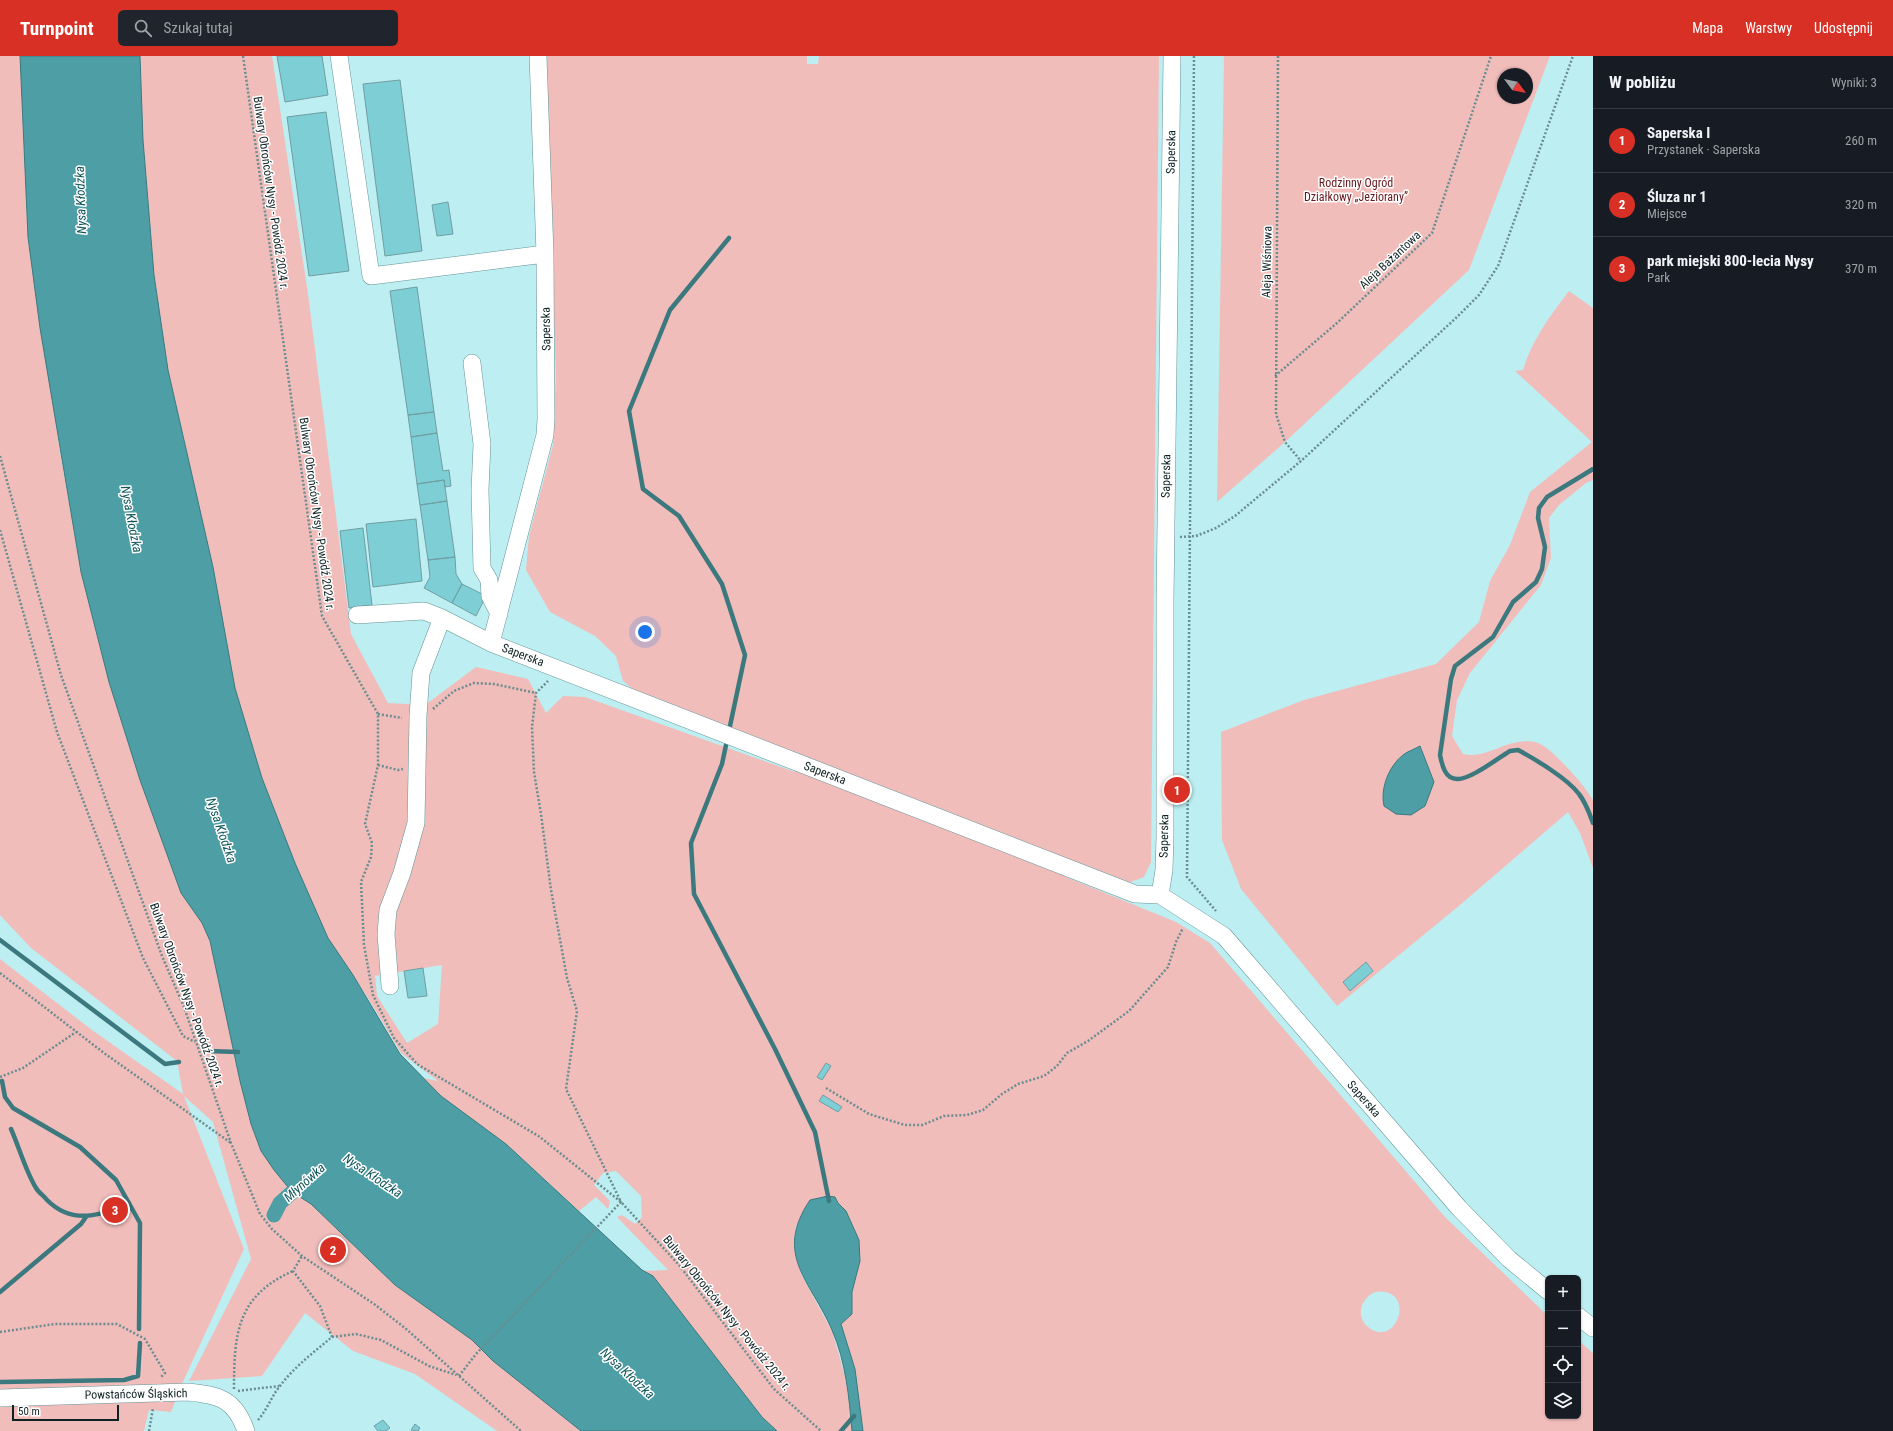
<!DOCTYPE html>
<html lang="pl">
<meta charset="utf-8">
<style>
:root{--surface:#171b24;--page:#20242c;--text:#f1f3f6;--muted:#9ea1a6;--line:#363941;--accent:#d93025}
body{margin:0;font-family:"Roboto Condensed",sans-serif;background:var(--page);color:var(--text)}
.controls{position:absolute;right:12px;bottom:12px;display:grid;overflow:hidden;border-radius:6px;box-shadow:0 1px 3px #0004}
.controls button{width:36px;height:36px;display:grid;place-items:center;padding:0;border:0;border-bottom:1px solid var(--line);background:var(--surface);color:var(--text);font:20px sans-serif}
.compass{position:absolute;left:1497px;top:12px;width:36px;height:36px;border-radius:50%;background:var(--surface);box-shadow:0 1px 3px #0004;rotate:122deg}
.scale{position:absolute;left:12px;bottom:10px;width:107px;box-sizing:border-box;padding-left:4px;border:2px solid #0f2223;border-top:0;font-size:11px;line-height:14px;white-space:nowrap;color:#0f2223;-webkit-text-stroke:3px #fff;paint-order:stroke}
.you{position:absolute;left:645px;top:576px;width:14px;height:14px;margin:-10px;border:3px solid #fff;border-radius:50%;background:#1a73e8;box-shadow:0 0 0 6px #1a73e833}
.badge{display:grid;place-items:center;width:26px;height:26px;border-radius:50%;background:var(--accent);color:#fff;font-size:13px;font-weight:700}
.pin{position:absolute;translate:-50% -50%;border:2px solid #fff;box-shadow:0 1px 4px #0006}
.list{margin:0;padding:0;list-style:none}
h2{display:flex;justify-content:space-between;align-items:center;height:52px;margin:0;padding:0 16px;font-size:17px}
h2 small{font-size:13px;font-weight:400;color:var(--muted)}
.list li{display:grid;grid-template-columns:26px 1fr auto;gap:12px;align-items:center;box-sizing:border-box;height:64px;padding:0 16px;border-top:1px solid var(--line)}
.list b{display:block;font-size:15px;white-space:nowrap}
.list p{margin:0;font-size:13px;white-space:nowrap;color:var(--muted)}
.list em{font-size:13px;font-style:normal;color:var(--muted)}
.icon{flex:none;width:22px;height:22px;fill:none;stroke:currentColor;stroke-width:2;stroke-linecap:round;stroke-linejoin:round}
.map{position:relative;flex:none;width:1593px;height:1375px;overflow:hidden}
header{display:flex;align-items:center;gap:24px;box-sizing:border-box;height:56px;padding:0 20px;background:var(--accent);color:#fff}
header strong{font-size:19px}
nav{display:flex;gap:22px;margin-inline-start:auto;font-size:14px}
.search{width:280px;height:36px;background:var(--page);display:flex;align-items:center;gap:10px;box-sizing:border-box;padding:0 14px;border-radius:6px;color:var(--muted);font-size:15px}
main{display:flex}
aside{flex:1;background:var(--surface)}
.map>svg:first-child{display:block}
.green{fill:#f1bdbb;fill-rule:evenodd}
.water{fill:#4e9ea5;stroke:#3b797e}
.lines{fill:none;stroke-linecap:round;stroke-linejoin:round}
.stream{stroke:#3b797e;stroke-width:4.5}
.canal{stroke:#4e9ea5;stroke-width:15}
.building{fill:#7eced5;stroke:#709ea2}
.minor-casing{stroke:#659396;stroke-width:18}
.path{stroke:#6a8d8f;stroke-width:2.5;stroke-dasharray:2 2;stroke-linecap:butt}
.minor{stroke:#fff;stroke-width:17}
.labels{text-anchor:middle;stroke-width:3;stroke-linejoin:round;paint-order:stroke}
.street-label{font-size:12px;fill:#0f2223;stroke:#fff}
.park-label{font-size:12px;fill:#65181d;stroke:#fff}
.water-label{font-size:13px;font-style:italic;fill:#0f565b;stroke:#fff}
</style>
<header>
<strong>Turnpoint</strong>
<div class="search"><svg class="icon" aria-label="search" viewBox="0 0 24 24"><circle cx="10" cy="10" r="6"/><path d="M15 15l6 6"/></svg>Szukaj tutaj</div>
<nav><a>Mapa</a><a>Warstwy</a><a>Udostępnij</a></nav>
</header>
<main>
<div class="map">
<svg width="1593" height="1375" viewBox="0 0 1593 1375">
<rect width="100%" height="100%" fill="#bdeef1"/>
<path class="green" d="M0,0H20L28,181L60,396L81,516L109,626L140,724L181,837L202,867L210,885L240,1025L251,1068L261,1095L292,1136L311,1148L395,1229L472,1284L493,1305L581,1375H497L415,1318L353,1295L305,1257L262,1320L189,1325L251,1203L213,1066L184,1040L244,1193L181,1330L171,1356L149,1354L144,1375H0V903L92,974L183,1038L177,1005L31,892L0,859Z
M140,0H272L308,238L351,578L388,647L425,649L476,611L528,623L546,657L563,640L585,641L795,716L800,702L640,639L623,625L616,600L595,580L550,556L526,514L529,480L553,389L556,319L545,0H807V8H818L819,0H1159L1151,806L1144,821L1128,827L1073,806L1066,821L1176,866L1210,887L1445,1161L1548,1260V1360H1578V1284L1593,1297V1375H863L855,1313L841,1268L852,1258V1236L860,1205L859,1184L846,1155L838,1147L835,1141L828,1140L820,1143L796,1170L794,1184L801,1218L832,1275L847,1327L852,1375H777L762,1361L653,1220L642,1215L668,1214L617,1161L622,1159L635,1168L642,1161L641,1140L616,1115L603,1117L594,1129L610,1145L608,1153L596,1141L579,1155L506,1088L441,1040L423,1022L438,1025L401,997L368,942L327,882L295,807L262,722L235,632L213,511L168,314L154,219L143,84ZM442,909L438,968L407,987L377,940L375,920ZM1375,1236C1418,1230 1397,1295 1368,1271C1355,1260 1361,1242 1375,1236Z
M1224,0H1550L1469,214L1285,386L1217,446ZM1503,18H1527V42H1503Z
M1569,235L1593,252V424L1586,427L1559,449L1549,462L1551,502L1541,529L1470,617L1457,644L1452,680L1463,698C1483,703 1500,688 1519,686C1524,685 1533,685 1538,687C1551,691 1587,732 1593,744V812L1580,777L1568,756L1460,849L1337,950L1241,833L1222,784L1221,676L1304,644L1436,608L1479,566L1490,525L1510,489L1530,436L1592,386L1515,315L1523,314C1532,284 1550,260 1569,235Z"/>
<path class="water" d="M20,0H140L143,84L154,219L168,314L213,511L235,632L262,722L295,807L328,882L353,919L400,998L441,1040L506,1088L642,1214L653,1220L762,1361L777,1375H581L493,1305L472,1284L395,1229L311,1148L292,1136L274,1114L261,1095L251,1068L240,1025L210,885L202,867L181,837L140,724L109,626L81,516L40,272L28,181Z
M1420,690L1434,726L1425,750L1411,759L1396,758L1384,750C1380,732 1389,710 1403,699C1408,695 1415,693 1420,690Z
M828,1140L835,1141L838,1147L846,1155L859,1184L860,1205L852,1236V1258L841,1268L855,1313L863,1375H852C849,1341 846,1306 832,1274C811,1225 773,1199 810,1144Z"/>
<g class="lines">
<path class="stream" d="M729,182L670,254L629,355L643,433L679,460L722,528L745,599L722,708L691,787L694,838L775,993L815,1076L829,1145
M1593,413L1547,441L1539,452L1538,462L1545,491L1542,513L1536,526L1513,546L1493,581L1455,610L1451,623L1440,699C1442,709 1445,723 1457,723C1470,724 1498,702 1510,695L1518,694C1535,703 1568,723 1579,738C1586,747 1589,756 1593,767
M0,884L165,1008L179,1006
M208,995L238,996
M2,1025L5,1041L13,1052L80,1091L116,1124L140,1167L139,1273
M11,1073C19,1091 26,1116 36,1132C39,1137 44,1140 47,1144C72,1169 100,1160 129,1147
M0,1236L81,1168L86,1161
M0,1326L124,1324L138,1320L140,1287
M841,1375L854,1360"/>
<path class="canal" d="M274,1159L280,1147L307,1123"/>
</g>
<path class="building" d="M277,0H322L328,39L285,46Z
M400,24L422,195L385,200L363,28Z
M326,56L349,215L309,220L287,61Z
M448,146L453,178L437,180L432,149Z
M417,231L434,356L408,359L390,235Z
M434,356L437,377L411,381L408,359Z
M437,377L443,415L449,414L451,430L445,431L444,424L417,428L411,381Z
M444,424L447,445L420,449L417,428Z
M447,445L455,501L428,504L420,449Z
M416,463L422,525L373,531L366,468Z
M363,472L372,549L349,552L340,475Z
M455,501L456,518L462,528L452,547L424,532L430,521L428,504Z
M462,528L486,540L476,560L452,547Z
M1366,906L1373,915L1350,935L1343,926Z
M423,912L427,940L408,942L404,915Z
M826,1007L831,1010L822,1024L817,1021Z
M823,1039L842,1051L838,1056L819,1045Z
M383,1364L390,1372L386,1375H378L374,1370Z
M415,1368L420,1372L418,1375L411,1374Z"/>
<g class="lines">
<defs>
<path id="minor" d="M339,0L371,220L545,198
M472,307L482,388L480,434L482,512L489,524L490,540L499,558
M357,559L424,555L442,562L491,587L1135,838L1160,839L1224,880L1459,1152L1509,1203L1548,1235
M491,587L545,379L546,363L545,198L538,0
M1160,839L1164,814L1165,781V545L1172,0
M390,930L386,878L388,854L402,817L416,767L418,660L421,617L442,562
M1578,1260L1593,1272
M0,1342L188,1336C219,1339 235,1343 246,1375"/>
</defs>
<use href="#minor" class="minor-casing"/>
<path class="path" d="M243,0L322,560L378,658V709L365,768L372,787L371,801L361,826L364,889L373,939L394,982L417,1008L540,1081L621,1146L679,1209L774,1333L821,1375
M1194,0L1187,821L1216,855
M1278,0L1276,358L1285,386L1301,405
M1275,320L1337,267L1432,177L1491,0
M0,400L61,619L162,900L184,951L231,1087L260,1158L272,1173L302,1200L374,1248L405,1272L521,1375
M0,474L57,676L143,902L183,980L195,986
M1180,481L1196,480L1216,472L1235,460L1301,405L1457,261L1479,239L1498,210L1573,0
M433,653L454,635L474,627L494,628L536,637
M378,658L402,662
M378,709L398,714L403,713
M0,917L104,997L231,1087
M0,1021L23,1012L76,976
M826,1032L869,1058L905,1069H922L944,1060L967,1059L983,1054L1002,1038L1018,1028L1044,1020L1057,1010L1067,997L1088,985L1129,955L1168,911L1176,886L1183,872
M0,1276L55,1268H117L145,1283L165,1317L160,1322
M332,1281L356,1278L381,1284L429,1310L456,1319
M459,1320L476,1298L621,1146L566,1033L577,955L567,922L551,834L541,758L534,716L532,671L536,637L548,625
M234,1333C234,1277 237,1240 293,1215
M238,1335L279,1330
M258,1364C267,1354 271,1341 280,1330C294,1311 314,1296 332,1281L320,1250L293,1215L302,1200
M149,1375L153,1352"/>
<use href="#minor" class="minor"/>
</g>
<g class="labels">
<g class="street-label">
<text transform="translate(1171 96) rotate(-89)" y="4">Saperska</text>
<text transform="translate(271 137) rotate(82)" y="4">Bulwary Obrońców Nysy - Powódź 2024 r.</text>
<text transform="translate(1390 204) rotate(-43)" y="4">Aleja Bażantowa</text>
<text transform="translate(1267 206) rotate(-89)" y="4">Aleja Wiśniowa</text>
<text transform="translate(546 273) rotate(-91)" y="4">Saperska</text>
<text transform="translate(1166 420) rotate(-89)" y="4">Saperska</text>
<text transform="translate(317 458) rotate(82)" y="4">Bulwary Obrońców Nysy - Powódź 2024 r.</text>
<text transform="translate(523 599) rotate(21)" y="4">Saperska</text>
<text transform="translate(825 717) rotate(21)" y="4">Saperska</text>
<text transform="translate(1164 780) rotate(-89)" y="4">Saperska</text>
<text transform="translate(187 939) rotate(70)" y="4">Bulwary Obrońców Nysy - Powódź 2024 r.</text>
<text transform="translate(1364 1043) rotate(49)" y="4">Saperska</text>
<text transform="translate(727 1257) rotate(51)" y="4">Bulwary Obrońców Nysy - Powódź 2024 r.</text>
<text transform="translate(136 1338) rotate(-1)" y="4">Powstańców Śląskich</text>
</g>
<g class="park-label">
<text x="1356" y="131">Rodzinny Ogród<tspan x="1356" dy="14">Działkowy „Jeziorany”</tspan></text>
</g>
<g class="water-label">
<text transform="translate(80 144) rotate(-92)" y="5">Nysa Kłodzka</text>
<text transform="translate(132 463) rotate(79)" y="5">Nysa Kłodzka</text>
<text transform="translate(222 774) rotate(71)" y="5">Nysa Kłodzka</text>
<text transform="translate(373 1119) rotate(34)" y="5">Nysa Kłodzka</text>
<text transform="translate(304 1126) rotate(-42)" y="5">Młynówka</text>
<text transform="translate(628 1317) rotate(43)" y="5">Nysa Kłodzka</text>
</g>
</g>
</svg>
<div class="controls">
<button>+</button>
<button>−</button>
<button><svg class="icon" aria-label="locate" viewBox="0 0 24 24"><circle cx="12" cy="12" r="6"/><path d="M12 2v4M12 18v4M2 12h4M18 12h4"/></svg></button>
<button><svg class="icon" aria-label="layers" viewBox="0 0 24 24"><path d="M12 4l9 5-9 5-9-5zM3 14l9 5 9-5"/></svg></button>
</div>
<svg class="compass" viewBox="-18 -18 36 36"><path d="M0-13l5 13h-10z" fill="#e53935"/><path d="M0 13l5-13h-10z" fill="#9ea1a6"/></svg>
<div class="scale">50 m</div>
<div class="you"></div>
<div class="pin badge" style="left:1177px;top:734px">1</div>
<div class="pin badge" style="left:333px;top:1194px">2</div>
<div class="pin badge" style="left:115px;top:1154px">3</div>
</div>
<aside>
<h2>W pobliżu<small>Wyniki: 3</small></h2>
<ul class="list">
<li><span class="badge">1</span><div><b>Saperska I</b><p>Przystanek · Saperska</p></div><em>260 m</em></li>
<li><span class="badge">2</span><div><b>Śluza nr 1</b><p>Miejsce</p></div><em>320 m</em></li>
<li><span class="badge">3</span><div><b>park miejski 800-lecia Nysy</b><p>Park</p></div><em>370 m</em></li>
</ul>
</aside>
</main>
